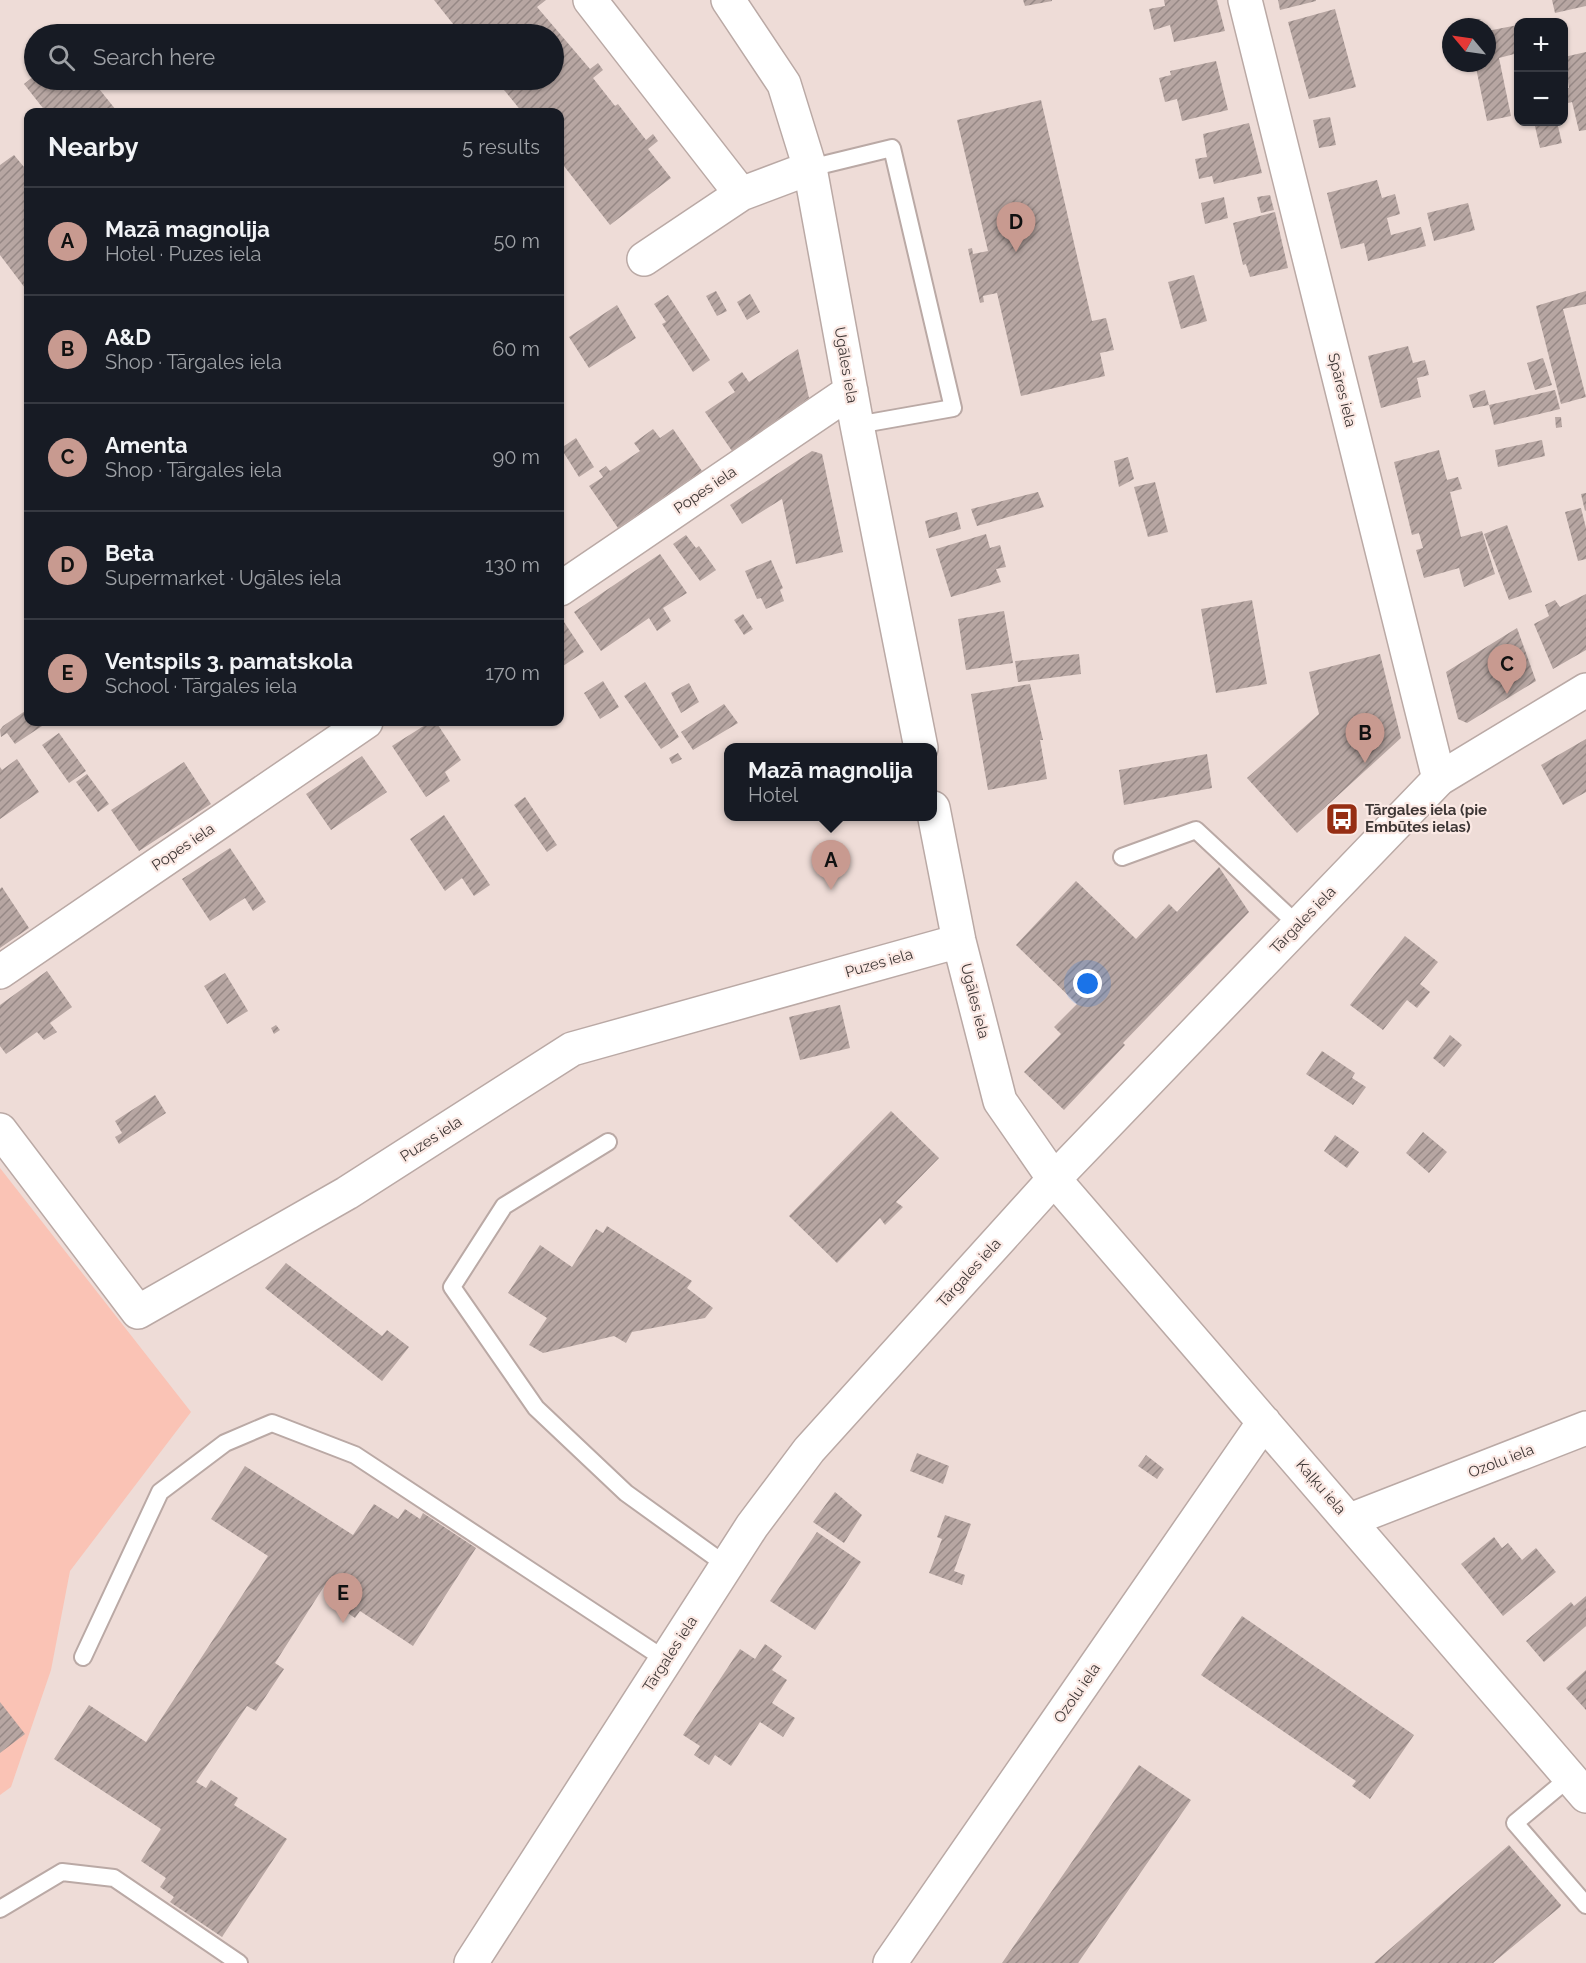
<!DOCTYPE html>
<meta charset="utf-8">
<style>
:root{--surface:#171b24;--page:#20242c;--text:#f1f3f6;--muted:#9ea1a6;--line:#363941;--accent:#c89a90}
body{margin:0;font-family:Raleway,sans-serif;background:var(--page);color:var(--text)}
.controls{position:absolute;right:18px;top:18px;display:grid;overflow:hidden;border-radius:12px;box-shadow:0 2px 4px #0004}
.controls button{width:54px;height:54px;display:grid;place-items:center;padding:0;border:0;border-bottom:2px solid var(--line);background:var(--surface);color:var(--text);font:30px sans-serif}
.compass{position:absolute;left:1442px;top:18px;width:54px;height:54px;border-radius:50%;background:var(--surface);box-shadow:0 2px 4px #0004;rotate:299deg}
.you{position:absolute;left:1088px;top:984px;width:21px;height:21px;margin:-15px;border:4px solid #fff;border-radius:50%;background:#1a73e8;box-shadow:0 0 0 9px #1a73e833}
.badge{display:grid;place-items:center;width:39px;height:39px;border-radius:50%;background:var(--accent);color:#111;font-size:20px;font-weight:700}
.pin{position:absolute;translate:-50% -50px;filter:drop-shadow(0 2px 3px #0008)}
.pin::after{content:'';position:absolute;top:32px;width:21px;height:18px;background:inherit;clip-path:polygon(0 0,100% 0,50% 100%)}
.popup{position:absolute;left:724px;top:743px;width:213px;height:78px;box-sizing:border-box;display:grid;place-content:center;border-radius:12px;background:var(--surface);filter:drop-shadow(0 2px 4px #0005);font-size:20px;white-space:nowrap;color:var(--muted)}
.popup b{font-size:22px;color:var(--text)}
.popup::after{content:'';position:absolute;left:50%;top:100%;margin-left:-12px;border:12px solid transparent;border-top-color:var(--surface)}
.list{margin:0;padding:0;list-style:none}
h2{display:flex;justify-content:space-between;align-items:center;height:78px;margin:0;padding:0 24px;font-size:26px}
h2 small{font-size:20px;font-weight:400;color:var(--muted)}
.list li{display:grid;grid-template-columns:39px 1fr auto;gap:18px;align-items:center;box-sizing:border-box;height:108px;padding:0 24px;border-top:2px solid var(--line)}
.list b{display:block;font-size:22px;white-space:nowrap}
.list p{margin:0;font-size:20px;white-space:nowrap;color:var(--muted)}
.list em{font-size:20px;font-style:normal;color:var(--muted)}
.icon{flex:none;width:33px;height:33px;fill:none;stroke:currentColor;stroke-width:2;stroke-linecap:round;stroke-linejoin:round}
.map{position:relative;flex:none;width:1586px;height:1963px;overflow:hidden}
.search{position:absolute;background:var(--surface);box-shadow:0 2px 4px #0004;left:24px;top:24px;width:540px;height:66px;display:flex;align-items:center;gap:15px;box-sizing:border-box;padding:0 21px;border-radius:33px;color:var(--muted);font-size:22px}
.panel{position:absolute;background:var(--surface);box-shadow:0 2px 4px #0004;left:24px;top:108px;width:540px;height:618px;border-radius:12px}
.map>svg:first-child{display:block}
.garden{fill:#fac3b5}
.building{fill:url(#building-hatch)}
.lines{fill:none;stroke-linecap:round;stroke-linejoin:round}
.lane-casing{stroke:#baa9a5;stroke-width:20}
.street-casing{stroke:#baa9a5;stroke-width:36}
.secondary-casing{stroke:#baa9a5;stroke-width:36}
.lane{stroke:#fff;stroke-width:16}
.street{stroke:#fff;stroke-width:33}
.secondary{stroke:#fff;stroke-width:33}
.labels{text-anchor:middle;stroke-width:4.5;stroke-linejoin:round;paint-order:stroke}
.street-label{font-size:15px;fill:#3d3635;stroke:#fbe9e4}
.poi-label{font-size:15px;font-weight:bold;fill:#3d3635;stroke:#fbe9e4;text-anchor:start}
</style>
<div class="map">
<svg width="1586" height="1963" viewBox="0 0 1586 1963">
<defs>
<pattern id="building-hatch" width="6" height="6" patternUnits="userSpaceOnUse" patternTransform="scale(1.5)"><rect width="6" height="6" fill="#b7a6a2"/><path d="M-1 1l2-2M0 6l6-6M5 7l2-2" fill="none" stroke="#968885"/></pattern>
</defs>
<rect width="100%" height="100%" fill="#eedcd7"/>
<path class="garden" d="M0,1168L191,1412L70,1571L51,1670L11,1787L0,1795Z"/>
<path class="building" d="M434,0H546L537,7L590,69L598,63L603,70L593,78L615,106L618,104L646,140L653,134L658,141L648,149L671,178L610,225L560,161V112H522L496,80H554V34H461Z
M1023,0H1052V1L1025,6Z
M1164,0H1217L1225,31L1174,42L1170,25L1154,30L1149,9L1165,6Z
M1278,0H1316V1L1280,10Z
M1552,0H1586V6L1555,13Z
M1335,9L1356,87L1309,99L1288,22Z
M1518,25V53L1499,58L1511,116L1487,121L1475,63H1487V31Z
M1586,52V130L1579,131L1572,102L1564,104V89L1569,88L1564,57Z
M1216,61L1228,110L1182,121L1177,99L1165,102L1159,78L1171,75L1170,71Z
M34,76V80H92L116,110L112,112H46L24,84Z
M1041,100L1092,321L1106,318L1114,350L1100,353L1105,376L1021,396L997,293L983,296L984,302L980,303L968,249L972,248L973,254L988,251L957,120Z
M1330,117L1336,145L1319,148L1313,120Z
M1534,122H1557L1562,143L1540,148Z
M1249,123L1262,173L1214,184L1212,176L1199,179L1195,159L1207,157L1203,134Z
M14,155L24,167L28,164V292L0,255V165Z
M1377,180L1382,198L1395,194L1400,214L1387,218L1391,235L1421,227L1426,246L1368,261L1364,243L1341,249L1327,193Z
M1270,195L1274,210L1261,213L1257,197Z
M1224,197L1228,218L1205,224L1201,203Z
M1468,203L1475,230L1434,241L1427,213Z
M1275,212L1288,268L1250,277L1246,264L1243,265L1233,223Z
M1194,275L1207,321L1181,329L1168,282Z
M716,291L727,311L717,316L706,296Z
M1586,291V304L1563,309L1586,397L1561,404L1536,306Z
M750,294L760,312L747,320L737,302Z
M668,295L710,360L693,372L662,324L666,322L654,304Z
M617,305L636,338L589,368L569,337Z
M1408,346L1413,363L1425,360L1429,375L1417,378L1421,397L1381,408L1368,356Z
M798,349L809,398L732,451L705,412L735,392L728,382L742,372L749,382Z
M1543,358L1552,385L1535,390L1527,363Z
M1485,390L1489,405L1473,408L1469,395Z
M1555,390L1560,409L1494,425L1489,405Z
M1555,417H1561L1562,427L1556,428Z
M653,429L660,438L673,429L702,471L618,528L589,486L603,477L599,471L606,466L610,471L640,451L634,443Z
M576,438L594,467L579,477L562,450L560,452V445L561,448Z
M1542,440L1545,456L1498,467L1495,450Z
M1439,450L1447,480L1458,477L1462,489L1450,492L1461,537L1482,531L1495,574L1464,587L1459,568L1424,578L1416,550L1423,548L1419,533L1412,535L1394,462Z
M812,451L822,454L843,552L796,564L782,499L742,524L730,505Z
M1128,457L1134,479L1119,487L1114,461Z
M1155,482L1168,532L1148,537L1134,487Z
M1038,492L1044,507L977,526L971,509Z
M1586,493V510L1585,511L1581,494Z
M1581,508L1586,528V559L1578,561L1565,512Z
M957,512L961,529L929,538L925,521Z
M1507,525L1532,592L1509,600L1484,534Z
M986,534L990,548L1000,545L1006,567L996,569L1001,582L951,597L936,549Z
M686,535L696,548L699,546L716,570L700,581L673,544Z
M660,554L687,593L663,608L671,621L657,631L649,618L601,651L574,612Z
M771,560L783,588L780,590L784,601L766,609L761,598L757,599L745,571Z
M1586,594V650L1553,669L1534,624L1549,616L1545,605L1555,600L1560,607Z
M1252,600L1267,684L1216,693L1201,609Z
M1004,611L1013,663L966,670L958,619Z
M743,614L753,629L744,635L734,620Z
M562,619L584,652L560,668V621Z
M1517,628L1536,681L1467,723L1458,719L1446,672Z
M1079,654L1081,674L1018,682L1015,661Z
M1380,654L1401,738L1297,833L1247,778L1319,714L1309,672Z
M603,681L619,707L600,719L584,693Z
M645,682L679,737L661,749L624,696Z
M689,683L699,702L681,713L671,693Z
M1030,684L1043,740H1040L1047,779L988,790L971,694Z
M724,704L738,723L693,750L681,732Z
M28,709V722H48L15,744L7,733L1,737L0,730L3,726Z
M430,722H436L461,760L445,772L450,781L426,797L392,746Z
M59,733L86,771L69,783L42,745Z
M1586,739V792L1563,805L1541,765Z
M678,753L682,759L672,764L669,758Z
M1207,754L1212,788L1124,805L1119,770Z
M362,756L387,792L331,830L306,794Z
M17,759L39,792L0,819V767L2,770Z
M184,762L211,804L139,851L111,810Z
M87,774L109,804L98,812L76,782Z
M525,797L557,845L547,852L514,805Z
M444,815L490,885L474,896L462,878L445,891L410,839Z
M230,848L266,902L253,911L245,898L210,921L182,879Z
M1219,867L1249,912L1123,1043L1125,1045L1064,1110L1024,1072L1061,1034L1054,1027L1077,1004L1016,945L1076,881L1136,939L1169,904L1177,912Z
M2,887L29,928L0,948V889Z
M1405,936L1438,962L1420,984L1430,992L1417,1008L1407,1000L1383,1030L1350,1005Z
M47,971L72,1007L50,1023L57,1032L44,1040L37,1032L6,1054L0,1046V1005Z
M225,973L248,1011L227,1024L204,986Z
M840,1005L850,1048L800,1060L789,1017Z
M276,1025L280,1030L274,1034L271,1028Z
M1450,1035L1462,1045L1444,1067L1433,1058Z
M1322,1051L1355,1073L1352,1078L1366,1087L1353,1105L1306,1074Z
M155,1095L166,1113L119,1144L115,1137L122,1133L115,1121Z
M891,1111L939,1158L896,1202L903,1207L885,1225L880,1218L837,1263L789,1216Z
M1423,1132L1447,1152L1429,1173L1406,1153Z
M1335,1135L1359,1152L1347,1168L1324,1151Z
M607,1226L692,1281L687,1288L713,1308L705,1318L632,1332L626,1343L614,1336L543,1353L531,1346L529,1345L547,1318L508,1293L540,1245L572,1267L596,1229L603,1233Z
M286,1263L382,1336L387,1330L409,1347L382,1381L265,1288Z
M917,1453L949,1466L943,1484L910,1471Z
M1146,1455L1164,1469L1157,1479L1138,1466Z
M245,1466L353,1535L374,1504L398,1519L405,1509L420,1519L423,1513L476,1548L413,1646L360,1611L355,1618L330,1601L335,1592L325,1585L275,1663L284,1669L256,1711L247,1706L196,1782L206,1788L211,1780L238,1798L234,1805L287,1839L222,1937L170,1902L174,1897L160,1887L166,1878L141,1861L161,1829L54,1759L89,1705L146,1742L268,1556L211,1519Z
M835,1492L862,1515L844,1543L813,1522Z
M945,1515L971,1524L954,1571L965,1575L962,1585L929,1573L942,1539L937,1537Z
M817,1532L861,1562L815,1630L770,1601Z
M1494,1537L1502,1548L1508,1543L1522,1560L1536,1548L1556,1572L1503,1616L1461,1564Z
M1586,1596V1626L1544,1662L1526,1641L1571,1602L1574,1606Z
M1242,1616L1414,1735L1370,1799L1352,1786L1356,1781L1201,1675Z
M765,1644L782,1656L772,1670L787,1680L772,1703L795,1718L783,1737L760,1722L731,1766L715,1755L709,1765L694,1755L700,1746L683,1735L740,1649L755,1659Z
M1586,1670V1710L1566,1688Z
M0,1702L25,1734L0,1753Z
M1139,1765L1191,1800L1078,1963H1002Z
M1509,1845L1561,1905L1560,1907L1493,1963H1374Z"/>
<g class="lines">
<defs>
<path id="lane" d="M810,168L892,148L953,408L857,425
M1122,857L1196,830L1298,925
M608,1142L504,1206L452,1287L536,1408L626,1493L726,1565
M83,1657L160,1492L225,1443L272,1423L355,1455L666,1660
M1570,1777L1515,1823L1586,1905
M0,1909L62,1872L114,1878L239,1963"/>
<path id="street" d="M590,0L741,194
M728,0L784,84L810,168L857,425L921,748
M1245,0L1439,779
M644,259L741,194L810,168
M560,589L851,391
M933,808L959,941L1000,1101L1054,1179L1586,1796
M0,972L366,722
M0,1130L138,1312L347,1193L572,1049L959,941
M1350,1520L1586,1428
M890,1963L1264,1422"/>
<path id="secondary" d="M471,1963L752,1526L809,1450L1054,1179L1439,779L1586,690"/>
</defs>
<use href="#lane" class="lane-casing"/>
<use href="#street" class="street-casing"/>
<use href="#secondary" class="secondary-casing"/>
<use href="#lane" class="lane"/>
<use href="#street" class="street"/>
<use href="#secondary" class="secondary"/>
</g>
<defs>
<symbol id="bus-square" viewBox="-11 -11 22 22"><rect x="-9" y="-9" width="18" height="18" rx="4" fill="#962e13" stroke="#fbe9e4"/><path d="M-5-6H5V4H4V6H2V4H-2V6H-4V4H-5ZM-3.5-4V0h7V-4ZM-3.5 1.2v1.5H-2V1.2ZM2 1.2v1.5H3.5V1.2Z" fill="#fff"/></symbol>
</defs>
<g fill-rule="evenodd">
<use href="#bus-square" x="1323" y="800" width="38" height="38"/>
</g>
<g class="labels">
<g class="street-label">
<text transform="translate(846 365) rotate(80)" y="5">Ugāles iela</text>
<text transform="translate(1342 390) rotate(76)" y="5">Spāres iela</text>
<text transform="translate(705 490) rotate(-34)" y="5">Popes iela</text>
<text transform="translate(183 847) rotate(-34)" y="5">Popes iela</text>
<text transform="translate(1303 920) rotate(-46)" y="5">Tārgales iela</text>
<text transform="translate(879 963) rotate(-16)" y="5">Puzes iela</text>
<text transform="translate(975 1001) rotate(76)" y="5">Ugāles iela</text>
<text transform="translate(431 1139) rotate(-33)" y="5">Puzes iela</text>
<text transform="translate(969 1273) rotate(-48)" y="5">Tārgales iela</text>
<text transform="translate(1501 1461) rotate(-21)" y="5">Ozolu iela</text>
<text transform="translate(1321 1487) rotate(49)" y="5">Kaļķu iela</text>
<text transform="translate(670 1654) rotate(-57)" y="5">Tārgales iela</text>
<text transform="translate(1077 1693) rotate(-55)" y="5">Ozolu iela</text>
</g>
<g class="poi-label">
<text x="1365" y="815">Tārgales iela (pie<tspan x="1365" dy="17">Embūtes ielas)</tspan></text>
</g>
</g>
</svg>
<div class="controls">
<button>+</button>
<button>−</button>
</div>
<svg class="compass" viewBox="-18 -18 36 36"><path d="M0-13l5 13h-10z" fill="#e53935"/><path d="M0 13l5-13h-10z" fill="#9ea1a6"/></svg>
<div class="you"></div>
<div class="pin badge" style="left:831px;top:890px">A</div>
<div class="popup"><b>Mazā magnolija</b>Hotel</div>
<div class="pin badge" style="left:1365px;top:763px">B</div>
<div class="pin badge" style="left:1507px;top:694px">C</div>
<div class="pin badge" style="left:1016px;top:252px">D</div>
<div class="pin badge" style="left:343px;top:1623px">E</div>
<div class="search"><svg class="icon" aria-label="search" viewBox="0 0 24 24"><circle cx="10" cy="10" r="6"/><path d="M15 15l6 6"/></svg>Search here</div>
<section class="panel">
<h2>Nearby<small>5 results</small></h2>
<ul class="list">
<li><span class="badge">A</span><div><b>Mazā magnolija</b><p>Hotel · Puzes iela</p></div><em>50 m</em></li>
<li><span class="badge">B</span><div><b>A&amp;D</b><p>Shop · Tārgales iela</p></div><em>60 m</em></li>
<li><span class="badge">C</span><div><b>Amenta</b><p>Shop · Tārgales iela</p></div><em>90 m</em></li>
<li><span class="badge">D</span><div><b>Beta</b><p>Supermarket · Ugāles iela</p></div><em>130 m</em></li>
<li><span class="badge">E</span><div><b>Ventspils 3. pamatskola</b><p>School · Tārgales iela</p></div><em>170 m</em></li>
</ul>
</section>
</div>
